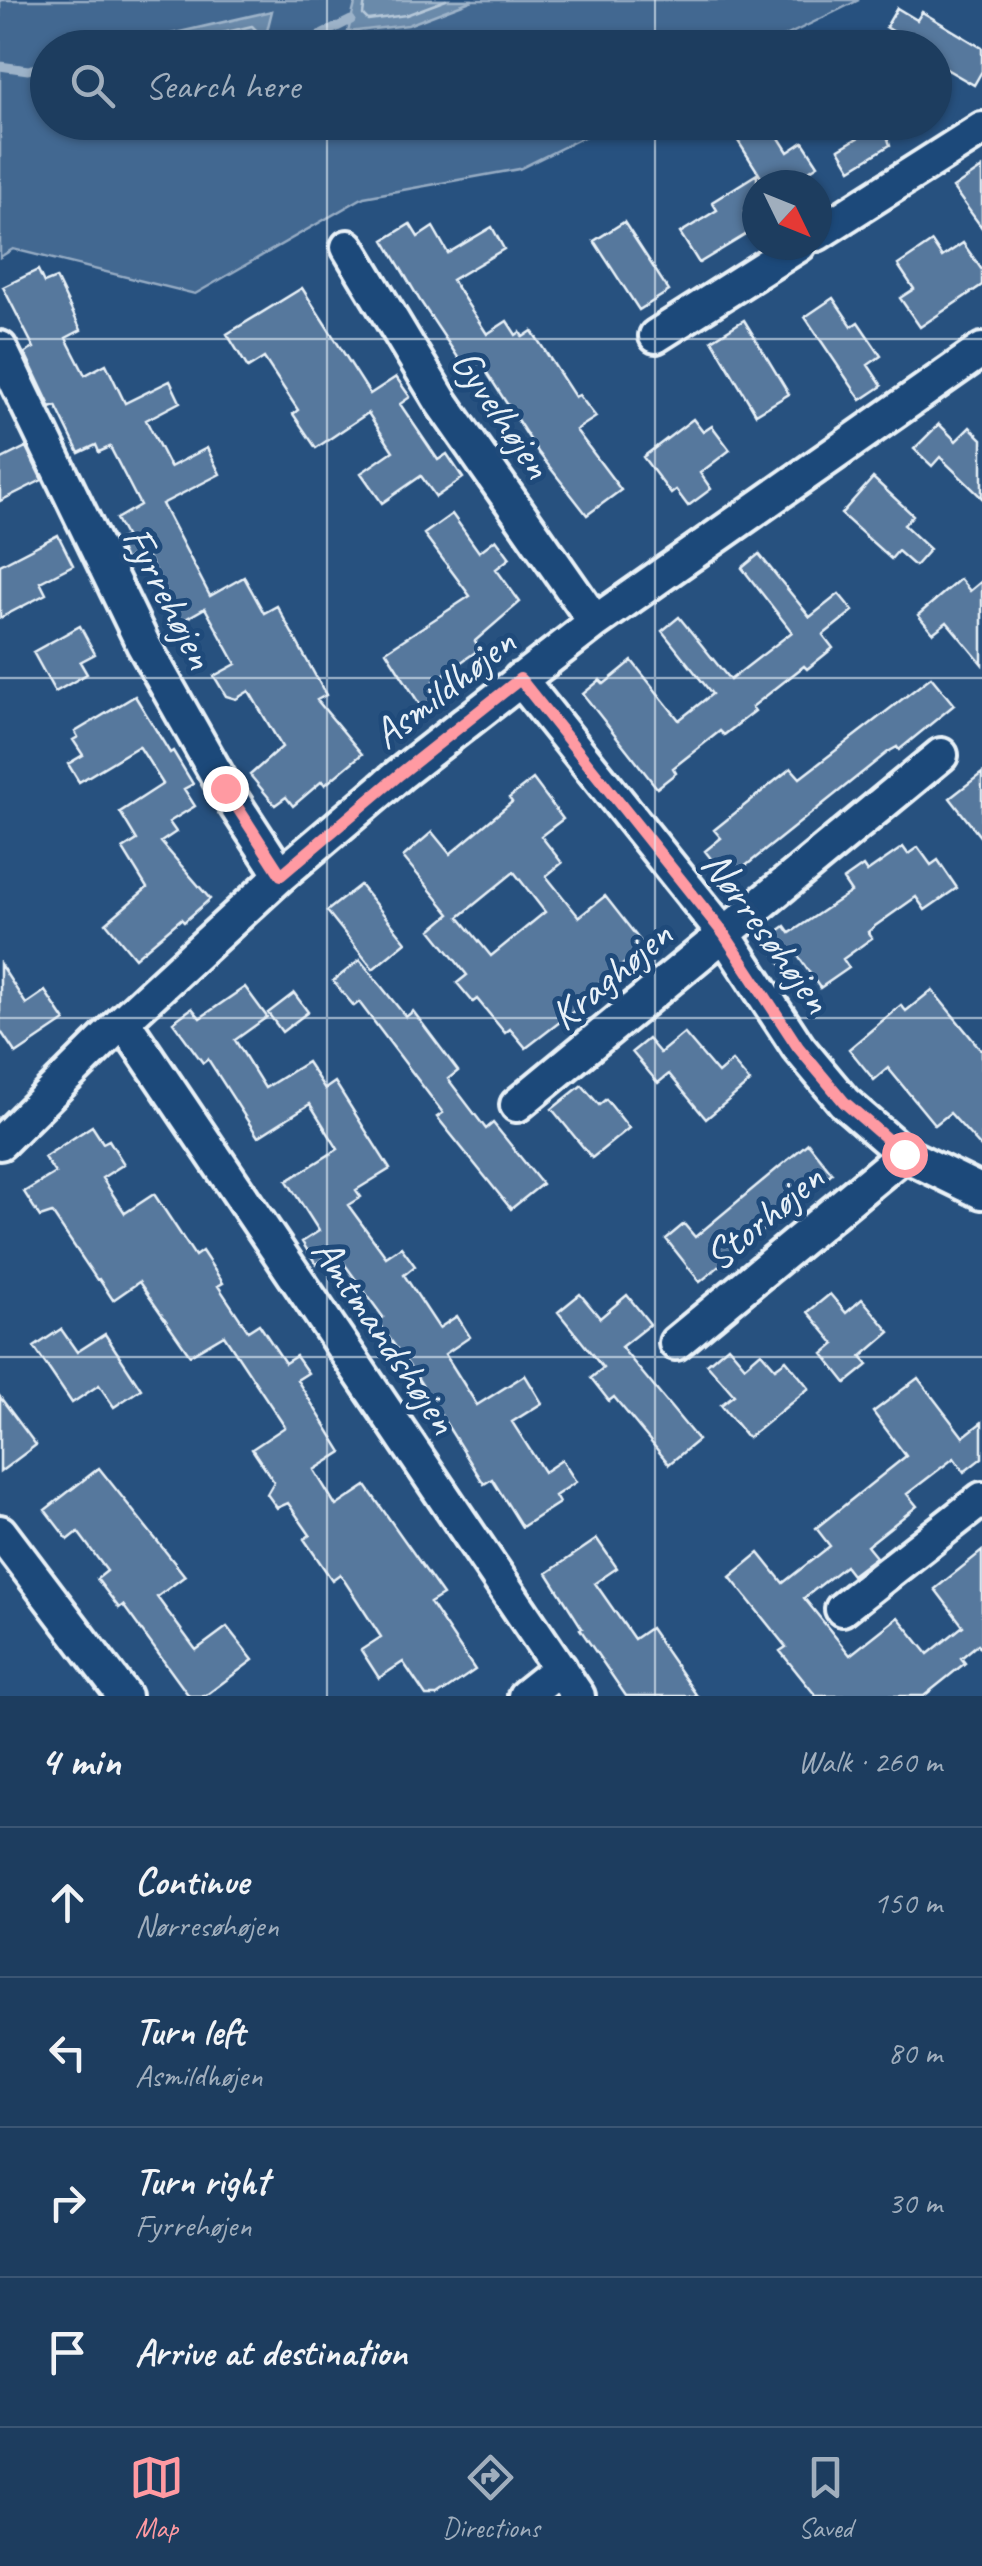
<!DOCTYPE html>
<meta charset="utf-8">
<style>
:root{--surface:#1d3d5f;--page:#254465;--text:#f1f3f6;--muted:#a0aebd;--line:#3b5674;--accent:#ff9aa2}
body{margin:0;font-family:Caveat,sans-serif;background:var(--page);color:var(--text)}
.compass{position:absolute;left:742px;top:170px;width:90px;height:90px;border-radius:50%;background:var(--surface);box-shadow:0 2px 8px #0004;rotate:133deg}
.stop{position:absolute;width:30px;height:30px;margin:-22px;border:8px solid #ff9aa2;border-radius:50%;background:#fff}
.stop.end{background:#ff9aa2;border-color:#fff;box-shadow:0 2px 10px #0008}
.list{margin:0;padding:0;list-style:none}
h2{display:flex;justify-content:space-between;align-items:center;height:130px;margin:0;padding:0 40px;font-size:42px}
h2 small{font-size:32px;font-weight:400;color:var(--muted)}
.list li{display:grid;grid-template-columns:65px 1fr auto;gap:30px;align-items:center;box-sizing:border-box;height:150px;padding:0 40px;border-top:2px solid var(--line)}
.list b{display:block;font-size:38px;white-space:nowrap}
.list p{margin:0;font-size:32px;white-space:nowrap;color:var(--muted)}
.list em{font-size:32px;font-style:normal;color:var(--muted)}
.icon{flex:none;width:55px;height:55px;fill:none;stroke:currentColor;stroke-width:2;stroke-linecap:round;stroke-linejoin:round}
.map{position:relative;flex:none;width:982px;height:1696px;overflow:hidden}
.search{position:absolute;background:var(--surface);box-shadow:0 2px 8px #0004;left:30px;right:30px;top:30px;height:110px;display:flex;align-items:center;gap:25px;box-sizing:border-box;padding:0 35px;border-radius:55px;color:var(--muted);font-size:38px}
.sheet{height:730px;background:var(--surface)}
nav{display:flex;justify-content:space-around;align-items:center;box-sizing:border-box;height:140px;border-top:2px solid var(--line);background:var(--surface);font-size:28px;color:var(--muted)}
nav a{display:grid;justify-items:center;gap:5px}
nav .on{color:var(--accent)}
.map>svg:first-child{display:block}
.green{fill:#436891;stroke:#96acc4;stroke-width:2.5}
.water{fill:#6b8aaa;stroke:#9db3c9;stroke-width:2.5}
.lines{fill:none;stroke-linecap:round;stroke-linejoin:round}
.shore{stroke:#b6c8d9;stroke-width:2.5}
.stream{stroke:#9db3c9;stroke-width:9}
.building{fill:#57789d;stroke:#e8f1f8;stroke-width:2.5;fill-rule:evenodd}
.street-casing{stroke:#e8f1f8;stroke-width:40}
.street{stroke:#1f4a7a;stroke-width:32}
.route{stroke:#ff9aa2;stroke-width:12}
.grid{fill:none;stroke:#e8f1f8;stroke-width:2.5;stroke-opacity:0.55}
.labels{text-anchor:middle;stroke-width:10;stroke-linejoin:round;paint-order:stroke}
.street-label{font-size:42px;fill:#e8f1f8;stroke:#1f4a7a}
</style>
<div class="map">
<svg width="982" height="1696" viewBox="0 0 982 1696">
<rect width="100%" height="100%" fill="#27517f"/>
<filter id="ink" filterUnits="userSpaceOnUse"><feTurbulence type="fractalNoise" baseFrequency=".01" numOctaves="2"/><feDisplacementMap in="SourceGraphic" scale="20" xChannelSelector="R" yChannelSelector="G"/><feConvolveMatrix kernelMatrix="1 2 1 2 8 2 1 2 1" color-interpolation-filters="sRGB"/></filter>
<g filter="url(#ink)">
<path class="green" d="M0,0H859L763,47L48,48V122L612,123L519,169L364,197L195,294L13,249L0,257Z"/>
<path class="water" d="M356,0H473L408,25L348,32Z
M272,11L266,35L270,47H148L145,40Z"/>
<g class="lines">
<path class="shore" d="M365,0L363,15L368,20L406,15L446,0
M159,48L252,26L256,30L260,48"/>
<path class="stream" d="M266,35L315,38L351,20
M0,66L28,70L48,65"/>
</g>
<path class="building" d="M897,8L917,20L922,12L982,48V71L974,85L934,62V48H901L906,39L886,27Z
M726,122H769L788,152L803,142L818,165L787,185H766Z
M883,123L890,145L851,169L839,149Z
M982,168V228L953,188Z
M757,174V204L744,212L755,229L699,263L680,233L717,210L712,202Z
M624,222L669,291L639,310L594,241Z
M410,224L418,237L433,227L448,253L492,227L504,249L452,280L487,334L507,321L516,335L520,332L523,337L532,331L575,397L579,395L596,417L576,430L621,490L587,515L538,452L480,362L467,371L419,299L384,240Z
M932,242L942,257L963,243L982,270V285L920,327L900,298L914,289L898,265Z
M38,270L44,283L56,278L81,330L66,338L85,375L106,364L125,403L170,381L180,402L146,420L170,467L207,448L220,474L162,504L210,596L244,577L264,613L277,606L326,695L317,700L362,754L325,785L322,781L293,806L286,797L275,805L250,775L282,747L249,691L236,699L226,696L214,676L236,664L205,608L175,625L158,596L166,592L144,550L125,560L116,541L125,536L116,519L140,505L110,447L99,452L96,445L79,453L56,406L51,408L25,353L34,348L3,287Z
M302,288L370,394L396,377L410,397L400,404L438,460L447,454L463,478L436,497L421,476L382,503L361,473L393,451L368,413L316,448L293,414L298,410L264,358L248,368L227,334Z
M833,298L852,326L858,322L881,356L868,365L882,386L861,400L805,317Z
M744,320L789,394L756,414L712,340Z
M693,419L703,432L712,426L730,450L700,473L711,489L688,506L676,490L671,494L643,457Z
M939,424L956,441L970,427L982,439V498L940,457L932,466L914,449Z
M26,447L42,480L0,501V460Z
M873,478L913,515L904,525L930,549L915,566L898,551L891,559L841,514Z
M452,514L479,552L496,539L510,558L496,569L520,602L475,641L480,649L434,681L446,699L425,713L386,651L470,596L424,534Z
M58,535L73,565L40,582L46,594L0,618V565Z
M759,554L810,617L839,594L853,611L823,635L833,648L807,669L804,666L752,707L755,711L724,735L720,731L673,768L676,773L657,788L583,694L600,680L604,684L632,661L679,720L712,694L662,631L679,617L730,680L792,632L742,568Z
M960,579L970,591L982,581V664L947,622L933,633L918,615Z
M80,626L95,654L80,662L87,674L55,692L33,652Z
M931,677L954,705L899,750L897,747L888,752L728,880L705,851L721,838L714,830L791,768L800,778Z
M135,696L170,753L173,751L193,784L184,789L195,806L169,822L176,832L161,842L210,899L184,922L181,919L135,958L106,923L147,888L123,849L137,840L120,812L163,784L139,746L79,782L68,764L83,755L73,740L78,737L75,732Z
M982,773V839L950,798Z
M533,779L563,819L541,836L562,863L546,876L579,917L605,896L645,947L596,986L600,991L526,1048L510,1029L505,1033L477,999L473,1002L457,983L467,975L431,930L450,914L403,857L432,832L450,854L512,802L509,798ZM514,872L545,912L491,956L459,917Z
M903,847L908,854L918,847L931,865L938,860L957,888L925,910L916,897L875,926L868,932L872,938L843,959L849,968L820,988L796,953L781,964L765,940L785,926L790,933L851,892L843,880L863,866L867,872Z
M360,885L406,942L373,969L327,911Z
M360,960L406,1017L413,1011L458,1071L448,1079L486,1129L493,1123L542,1184L511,1209L437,1117L443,1113L359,1002L354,1006L333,981Z
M0,964L26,1004L45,991L65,1021L16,1054L0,1030Z
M245,987L267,1017L235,1040L265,1088L307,1062L325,1089L335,1082L390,1169L356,1190L361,1197L348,1205L386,1257L401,1247L415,1266L404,1275L439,1328L457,1316L470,1337L445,1354L477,1405L525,1375L542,1403L512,1422L544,1472L562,1460L576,1482L555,1496L559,1503L522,1527L492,1479L484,1484L415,1374L377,1321L383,1317L335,1251L316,1264L302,1242L319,1231L287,1181L338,1149L310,1104L258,1137L208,1059L203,1063L173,1022L192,1008L200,1018Z
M932,990L982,1051V1148L950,1113L935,1125L888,1068L874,1080L849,1049L901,1005L906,1011Z
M294,993L308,1012L282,1032L268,1013Z
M684,1033L718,1073L732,1061L750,1082L706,1119L669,1074L658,1083L632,1052L648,1039L660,1053Z
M582,1085L599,1105L606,1099L629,1128L592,1158L552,1109Z
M92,1126L103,1143L109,1140L124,1164L102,1178L125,1213L154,1194L195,1256L202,1251L223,1283L218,1286L248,1331L259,1324L285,1363L296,1356L308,1373L297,1380L342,1452L314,1470L336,1506L366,1486L443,1595L430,1603L475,1670L437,1696H426L403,1662L379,1678L361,1650L381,1637L340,1574L332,1580L304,1539L310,1535L288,1503L277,1508L267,1494L274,1482L252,1449L285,1427L224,1335L190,1355L139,1282L113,1300L99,1279L97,1280L52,1213L40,1217L24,1192L55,1173L44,1157Z
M808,1143L832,1173L700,1282L666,1239L684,1224L695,1237Z
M580,1294L600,1318L627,1295L650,1324L621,1347L698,1440L669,1464L614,1397L609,1401L591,1378L603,1368L558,1312Z
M830,1294L846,1313L862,1299L890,1332L861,1357L868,1365L846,1383L823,1354L835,1344L808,1312Z
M61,1329L77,1352L105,1334L141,1389L114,1407L99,1385L72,1403L34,1347Z
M728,1346L745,1366L761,1352L775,1368L786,1360L809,1388L748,1438L721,1405L734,1395L707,1364Z
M918,1378L963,1437L982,1422V1458L964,1472L954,1458L907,1494L917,1506L867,1546L876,1557L852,1575L845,1566L804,1598L850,1655L898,1617L928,1654L963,1626L935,1589L982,1551V1650L978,1644L961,1658L965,1663L924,1696H816L780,1651L786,1647L730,1577L759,1553L783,1583L830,1546L816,1528L906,1456L873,1412Z
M0,1397L36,1445L0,1472Z
M99,1468L185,1576L157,1597L196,1650L227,1627L253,1660L205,1696H189L123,1605L119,1608L97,1579L107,1571L78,1532L68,1540L45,1510Z
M597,1539L617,1568L595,1583L634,1639L650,1628L697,1696H626L580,1629L582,1628L547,1573Z"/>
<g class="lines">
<defs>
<path id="street" d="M817,234L982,129
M348,247L442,403L595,622
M656,336L799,245
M0,348L143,644L225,789L281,875
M520,679L724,934L798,1047L844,1102L904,1154L982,1192
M123,1021L578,1696
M517,1105L941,755
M0,1143L123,1021L281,875L400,774L595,622L982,350
M676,1343L904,1154
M0,1532L124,1696
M842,1609L982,1499
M525,1696L560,1668"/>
</defs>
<use href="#street" class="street-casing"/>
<use href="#street" class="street"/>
</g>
</g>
<g class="lines" filter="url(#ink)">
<path class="route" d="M225,788L281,875L400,774L520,679L724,934L798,1047L844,1102L904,1154"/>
</g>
<path class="grid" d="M327,0V48M655,0V48M327,122V1696M655,122V1696M0,339H982M0,678H982M0,1018H982M0,1357H982"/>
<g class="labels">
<g class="street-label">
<text transform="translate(503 413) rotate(56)" y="15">Gyvelhøjen</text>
<text transform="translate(170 597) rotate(63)" y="15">Fyrrehøjen</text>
<text transform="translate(443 687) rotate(-38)" y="15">Asmildhøjen</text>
<text transform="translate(768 931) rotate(54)" y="15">Nørresøhøjen</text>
<text transform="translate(610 974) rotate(-40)" y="15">Kraghøjen</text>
<text transform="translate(763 1216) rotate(-40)" y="15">Storhøjen</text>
<text transform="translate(386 1335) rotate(56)" y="15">Amtmandshøjen</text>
</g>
</g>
</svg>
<svg class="compass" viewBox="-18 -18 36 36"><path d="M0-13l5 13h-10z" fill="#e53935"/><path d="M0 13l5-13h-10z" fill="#a0aebd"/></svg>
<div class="stop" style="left:904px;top:1154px"></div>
<div class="stop end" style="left:225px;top:788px"></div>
<div class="search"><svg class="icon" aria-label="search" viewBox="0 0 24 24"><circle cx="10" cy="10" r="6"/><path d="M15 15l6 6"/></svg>Search here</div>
</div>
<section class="sheet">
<h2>4 min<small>Walk · 260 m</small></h2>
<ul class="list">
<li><svg class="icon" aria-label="ahead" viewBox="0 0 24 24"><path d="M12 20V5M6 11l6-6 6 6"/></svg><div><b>Continue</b><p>Nørresøhøjen</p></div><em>150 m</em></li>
<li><svg class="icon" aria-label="left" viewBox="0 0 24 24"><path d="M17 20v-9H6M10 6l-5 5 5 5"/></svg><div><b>Turn left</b><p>Asmildhøjen</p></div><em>80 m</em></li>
<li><svg class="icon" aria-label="right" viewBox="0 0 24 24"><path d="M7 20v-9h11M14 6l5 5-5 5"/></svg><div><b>Turn right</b><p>Fyrrehøjen</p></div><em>30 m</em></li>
<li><svg class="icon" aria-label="arrive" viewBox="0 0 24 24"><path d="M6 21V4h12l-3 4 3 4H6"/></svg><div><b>Arrive at destination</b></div></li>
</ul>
</section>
<nav>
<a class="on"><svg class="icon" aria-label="map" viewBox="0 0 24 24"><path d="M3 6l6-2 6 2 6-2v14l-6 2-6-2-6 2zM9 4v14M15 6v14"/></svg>Map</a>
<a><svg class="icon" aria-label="directions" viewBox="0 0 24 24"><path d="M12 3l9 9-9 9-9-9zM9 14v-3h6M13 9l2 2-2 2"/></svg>Directions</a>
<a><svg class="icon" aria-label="saved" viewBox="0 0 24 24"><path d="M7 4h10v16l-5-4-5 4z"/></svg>Saved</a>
</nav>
